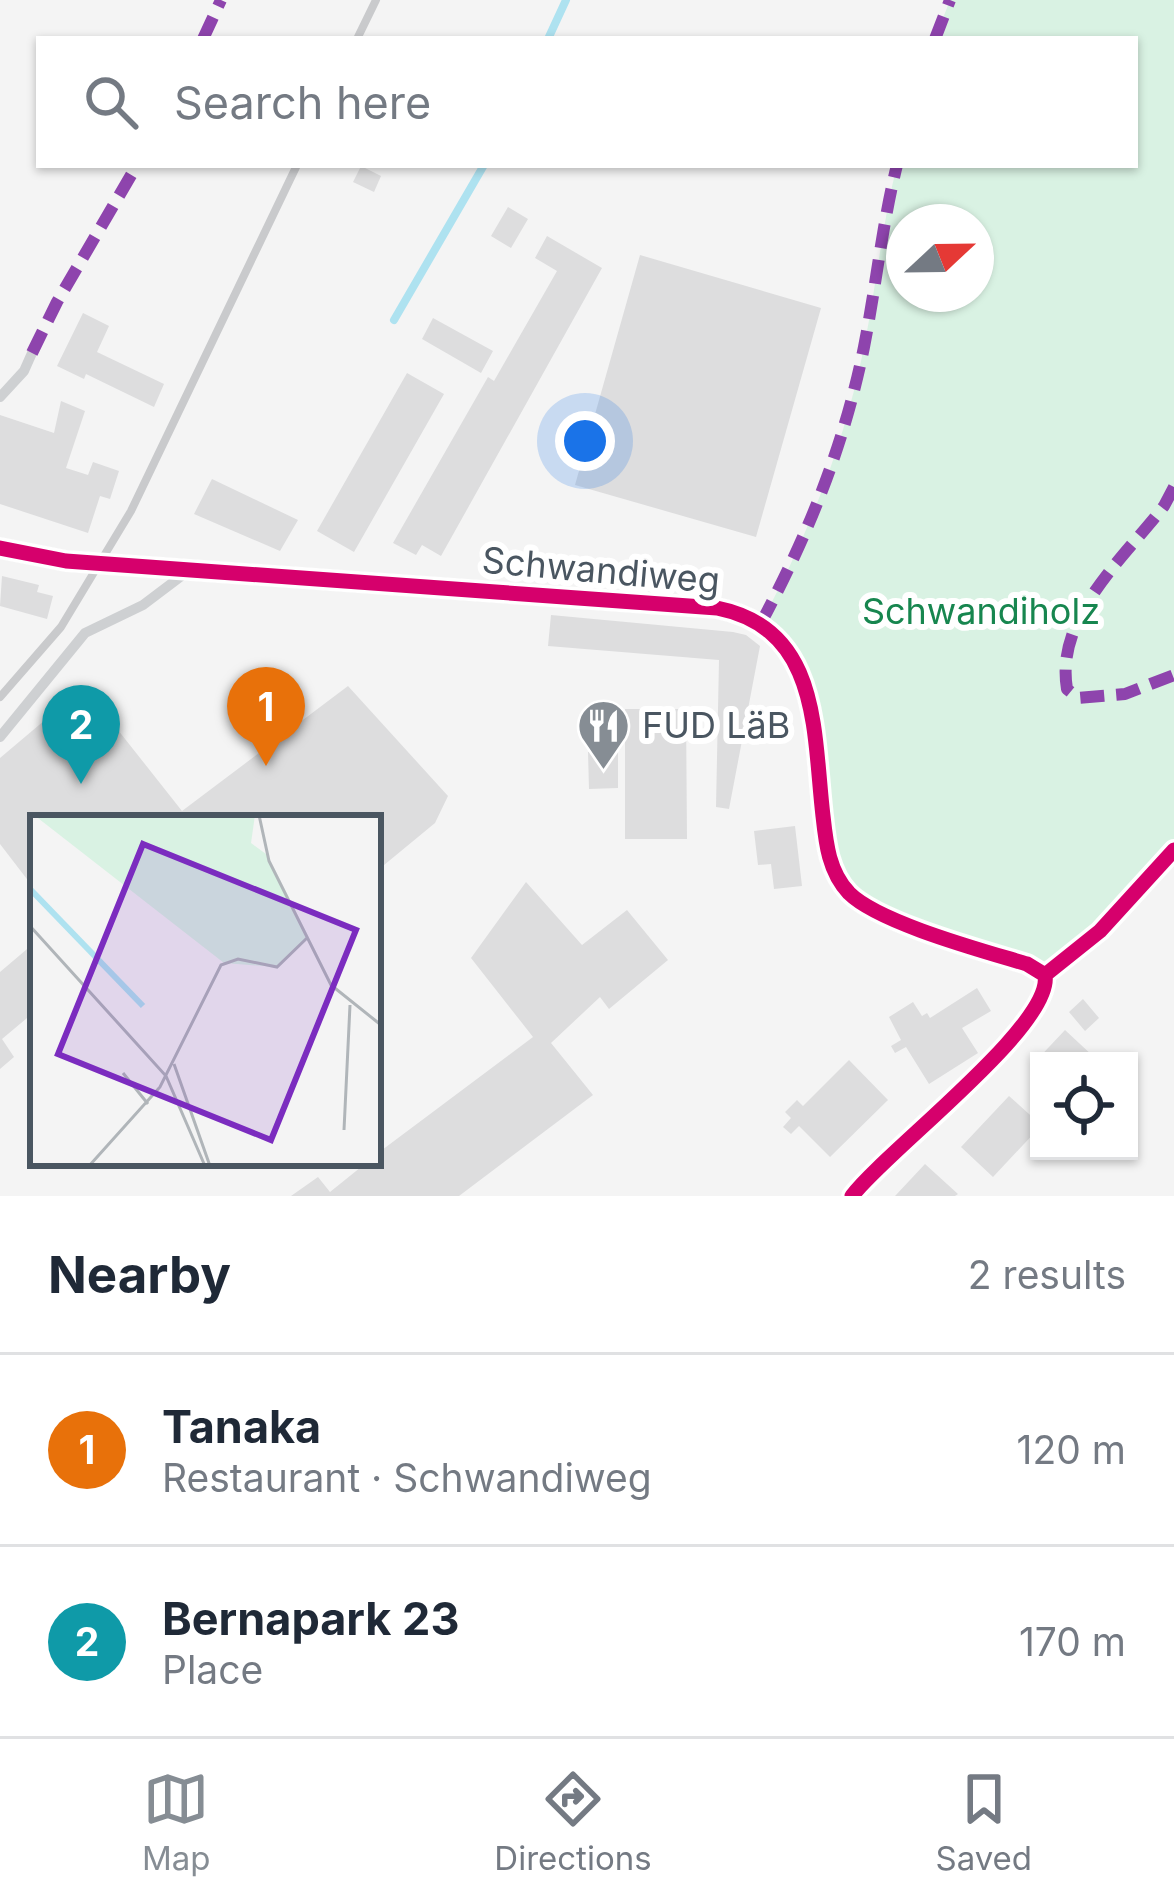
<!DOCTYPE html>
<meta charset="utf-8">
<style>
:root{--surface:#fff;--page:#f6f6f7;--text:#1f2937;--muted:#747a83;--line:#e0e1e3;--accent:#868d94}
body{margin:0;font-family:Inter,sans-serif;background:var(--page);color:var(--text)}
.controls{position:absolute;right:36px;bottom:36px;display:grid;overflow:hidden;border-radius:0px;box-shadow:0 3px 9px #0004}
.controls button{width:108px;height:108px;display:grid;place-items:center;padding:0;border:0;border-bottom:3px solid var(--line);background:var(--surface);color:var(--text);font:60px sans-serif}
.compass{position:absolute;left:886px;top:204px;width:108px;height:108px;border-radius:50%;background:var(--surface);box-shadow:0 3px 9px #0004;rotate:68deg}
.you{position:absolute;left:585px;top:441px;width:42px;height:42px;margin:-30px;border:9px solid #fff;border-radius:50%;background:#1a73e8;box-shadow:0 0 0 18px #1a73e833}
.badge{display:grid;place-items:center;width:78px;height:78px;border-radius:50%;background:var(--accent);color:#fff;font-size:39px;font-weight:700}
.pin{position:absolute;translate:-50% -99px;filter:drop-shadow(0 3px 6px #0008)}
.pin::after{content:'';position:absolute;top:63px;width:42px;height:36px;background:inherit;clip-path:polygon(0 0,100% 0,50% 100%)}
.list{margin:0;padding:0;list-style:none}
h2{display:flex;justify-content:space-between;align-items:center;height:156px;margin:0;padding:0 48px;font-size:51px}
h2 small{font-size:39px;font-weight:400;color:var(--muted)}
.list li{display:grid;grid-template-columns:78px 1fr auto;gap:36px;align-items:center;box-sizing:border-box;height:192px;padding:0 48px;border-top:3px solid var(--line)}
.list b{display:block;font-size:45px;white-space:nowrap}
.list p{margin:0;font-size:39px;white-space:nowrap;color:var(--muted)}
.list em{font-size:39px;font-style:normal;color:var(--muted)}
.icon{flex:none;width:66px;height:66px;fill:none;stroke:currentColor;stroke-width:2;stroke-linecap:round;stroke-linejoin:round}
.map{position:relative;flex:none;width:1174px;height:1196px;overflow:hidden}
.search{position:absolute;background:var(--surface);box-shadow:0 3px 9px #0004;left:36px;right:36px;top:36px;height:132px;display:flex;align-items:center;gap:30px;box-sizing:border-box;padding:0 42px;border-radius:0px;color:var(--muted);font-size:45px}
.sheet{height:540px;background:var(--surface)}
nav{display:flex;justify-content:space-around;align-items:center;box-sizing:border-box;height:168px;border-top:3px solid var(--line);background:var(--surface);font-size:33px;color:var(--muted)}
nav a{display:grid;justify-items:center;gap:6px}
nav .on{color:var(--accent)}
.map>svg:first-child{display:block}
.green{fill:#d9f2e3;fill-rule:evenodd}
.lines{fill:none;stroke-linecap:round;stroke-linejoin:round}
.stream{stroke:#aee2f0;stroke-width:8}
.building{fill:#ddddde}
.service{stroke:#ced0d2;stroke-width:10}
.minor{stroke:#ced0d2;stroke-width:21}
.rail{stroke:#c9cacc;stroke-width:8}
.quiet{stroke:#8e44ad;stroke-width:12;stroke-dasharray:24 12;stroke-linecap:butt}
.cycleway-casing{stroke:#fff;stroke-width:22}
.cycleway{stroke:#d6006c;stroke-width:15}
.labels{text-anchor:middle;stroke-width:12;stroke-linejoin:round;paint-order:stroke}
.street-label{font-size:36px;fill:#4a5661;stroke:#fff}
.park-label{font-size:36px;fill:#17864f;stroke:#fff}
.poi-label{font-size:36px;fill:#4a5661;stroke:#fff;text-anchor:start}
.inset-river{fill:none;stroke:#aee2f0;stroke-width:6}
.inset-road{fill:none;stroke:#b0b5b9;stroke-width:3}
.view{fill:#7b2cbf;fill-opacity:0.15;stroke:#7b2cbf;stroke-width:6}
.inset-edge{fill:none;stroke:#4a5661;stroke-width:6}
</style>
<div class="map">
<svg width="1174" height="1196" viewBox="0 0 1174 1196">
<rect width="100%" height="100%" fill="#f4f4f4"/>
<path class="green" d="M950,0H1174V850L1045,975L844,887L810,704L761,623C808,535 844,446 864,347C876,287 882,225 897,165H1135V39H935ZM904,222H976V294H904Z"/>
<g class="lines">
<path class="stream" d="M548,39L566,0
M394,320L484,165"/>
</g>
<path class="building" d="M361,166L381,176L374,192L353,182Z
M508,207L528,219L511,248L491,236Z
M547,236L602,268L441,556L422,545L416,555L393,543L488,377L494,381L557,271L535,258Z
M640,255L821,308L756,537L575,485Z
M83,313L109,326L97,352L164,384L154,407L86,374L84,379L57,366Z
M433,318L493,351L481,373L422,339Z
M407,373L444,394L354,552L317,531Z
M61,401L85,411L66,468L88,475L93,462L119,471L110,499L100,496L88,533L0,504V415L54,433Z
M212,479L298,520L280,551L194,514Z
M2,576L39,585L37,592L53,596L47,619L0,606Z
M551,615L733,632L746,635L760,646L729,809L716,807L719,660L548,646Z
M348,686L448,796L435,823L378,870V818H33V887L0,844V758L84,687L182,811Z
M625,709H686L687,839H625Z
M588,752H618V788L589,789Z
M795,826L802,886L774,889L771,864L758,865L754,831Z
M526,882L582,945L627,910L668,960L609,1009L600,997L551,1043L593,1095L459,1196H291L318,1177L330,1192L366,1163H378V1153L533,1037L471,958Z
M33,944V1013L2,1039L14,1057L0,1069V972Z
M977,988L991,1011L962,1028L978,1053L929,1084L906,1047L895,1053L891,1046L901,1040L889,1017L913,1002L922,1016L927,1013L930,1018Z
M1083,999L1099,1018L1085,1031L1069,1012Z
M1065,1030L1094,1057L1090,1061H1039V1070L1033,1064Z
M849,1060L888,1100L830,1157L799,1126L791,1134L783,1127L791,1118L785,1112L797,1100L803,1106Z
M1009,1096L1039,1123V1128L993,1177L961,1147Z
M925,1164L958,1194L955,1196H895Z"/>
<g class="lines">
<path class="service" d="M0,397L24,371L32,353
M0,737L85,633L143,605L188,571"/>
<path class="minor" d="M0,548L66,561L717,608C821,629 813,732 823,816C826,844 829,872 849,893C879,923 984,951 1027,964L1045,975
M1045,975L1100,931L1174,850
M852,1196C886,1151 1054,1025 1045,975"/>
<path class="rail" d="M357,39L376,0
M0,697L61,627L131,511L297,165"/>
<path class="quiet" d="M203,39L221,0
M935,39L950,0
M32,353L57,302L137,165
M1174,487L1164,506C1123,559 1055,617 1067,689L1078,698L1125,694L1174,675
M761,623C808,535 844,446 864,347C876,286 882,225 897,165"/>
<defs>
<path id="cycleway" d="M0,548L66,561L717,608C821,629 813,732 823,816C826,844 829,872 849,893C879,923 984,951 1027,964L1045,975
M1045,975L1100,931L1174,850
M852,1196C886,1151 1054,1025 1045,975"/>
</defs>
<use href="#cycleway" class="cycleway-casing"/>
<use href="#cycleway" class="cycleway"/>
</g>
<defs>
<symbol id="restaurant-pin" viewBox="-11 -11 22 30"><path d="M0 17L-7.5 6A9.5 9.5 0 1 1 7.5 6Z" fill="#868d94" stroke="#fff"/><path d="M-5-6h1v4h1v-4h1v4h1v-4h1v5L-1.5 .5V6h-2V.5L-5-1ZM5-6V6H3V1.5H1.5Q1.5-4 5-6Z" fill="#fff"/></symbol>
</defs>
<g fill-rule="evenodd">
<use href="#restaurant-pin" x="574" y="696" width="59" height="81"/>
</g>
<g class="labels">
<g class="street-label">
<text transform="translate(601 570) rotate(5)" y="13">Schwandiweg</text>
</g>
<g class="park-label">
<text x="981" y="624">Schwandiholz</text>
</g>
<g class="poi-label">
<text x="642" y="738">FUD LäB</text>
</g>
</g>
<g transform="translate(30 815)">
<rect width="351" height="351" fill="#f4f4f4"/>
<path d="M4,0H225L221,28L236,39L277,123L247,152L194,148Z" fill="#d9f2e3"/>
<path class="inset-river" d="M0,74L113,191"/>
<path class="inset-road" d="M229,0L239,46L301,170L351,210M0,111L136,261L175,351M144,249L180,351M93,258L118,289M314,315L320,190M59,351L130,272L191,150L208,144L247,152L277,123"/>
<path class="view" d="M113,29L326,115L241,325L28,239Z"/>
<rect width="351" height="351" class="inset-edge"/>
</g>
</svg>
<div class="controls">
<button><svg class="icon" aria-label="locate" viewBox="0 0 24 24"><circle cx="12" cy="12" r="6"/><path d="M12 2v4M12 18v4M2 12h4M18 12h4"/></svg></button>
</div>
<svg class="compass" viewBox="-18 -18 36 36"><path d="M0-13l5 13h-10z" fill="#e53935"/><path d="M0 13l5-13h-10z" fill="#747a83"/></svg>
<div class="you"></div>
<div class="pin badge" style="left:266px;top:766px;background:#e8710a">1</div>
<div class="pin badge" style="left:81px;top:784px;background:#0f9aa8">2</div>
<div class="search"><svg class="icon" aria-label="search" viewBox="0 0 24 24"><circle cx="10" cy="10" r="6"/><path d="M15 15l6 6"/></svg>Search here</div>
</div>
<section class="sheet">
<h2>Nearby<small>2 results</small></h2>
<ul class="list">
<li><span class="badge" style="background:#e8710a">1</span><div><b>Tanaka</b><p>Restaurant · Schwandiweg</p></div><em>120 m</em></li>
<li><span class="badge" style="background:#0f9aa8">2</span><div><b>Bernapark 23</b><p>Place</p></div><em>170 m</em></li>
</ul>
</section>
<nav>
<a class="on"><svg class="icon" aria-label="map" viewBox="0 0 24 24"><path d="M3 6l6-2 6 2 6-2v14l-6 2-6-2-6 2zM9 4v14M15 6v14"/></svg>Map</a>
<a><svg class="icon" aria-label="directions" viewBox="0 0 24 24"><path d="M12 3l9 9-9 9-9-9zM9 14v-3h6M13 9l2 2-2 2"/></svg>Directions</a>
<a><svg class="icon" aria-label="saved" viewBox="0 0 24 24"><path d="M7 4h10v16l-5-4-5 4z"/></svg>Saved</a>
</nav>
